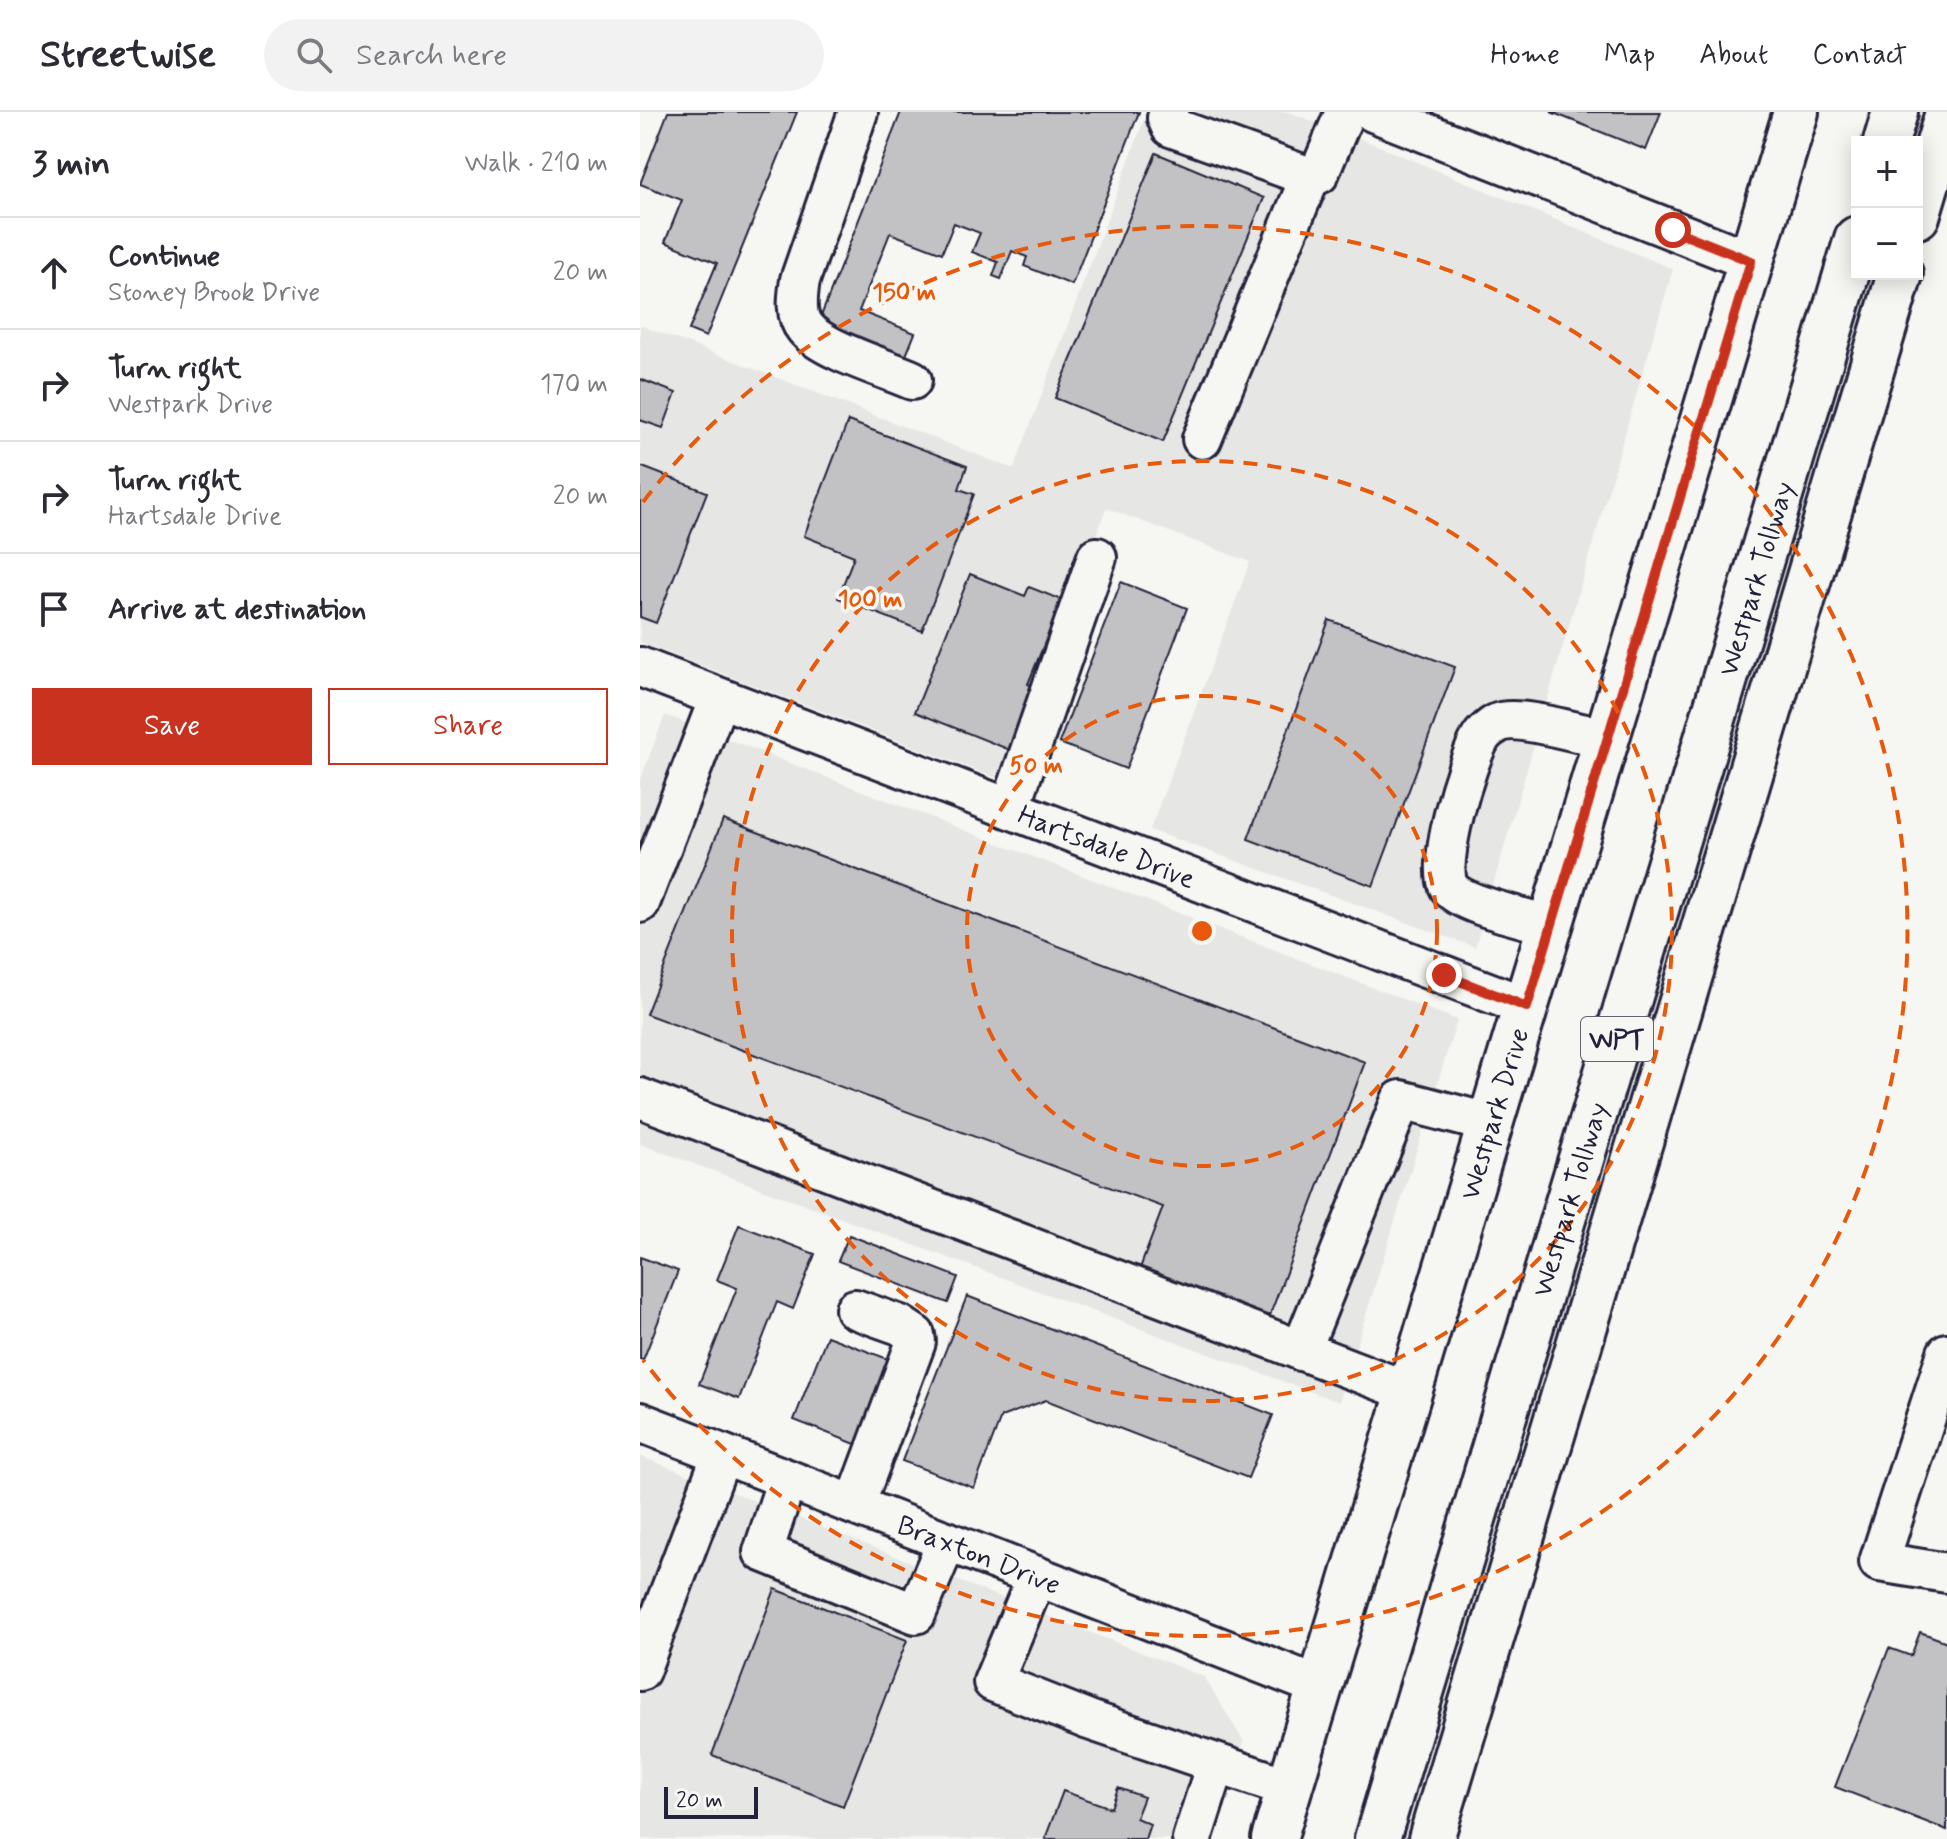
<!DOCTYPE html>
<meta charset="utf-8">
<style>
:root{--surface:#fff;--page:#f2f2f3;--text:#2b2b33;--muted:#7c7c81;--line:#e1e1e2;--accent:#c8321e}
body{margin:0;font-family:Mynerve,sans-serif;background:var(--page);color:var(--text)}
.controls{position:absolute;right:24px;top:24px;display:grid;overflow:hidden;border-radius:0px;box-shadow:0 4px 20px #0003}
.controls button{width:72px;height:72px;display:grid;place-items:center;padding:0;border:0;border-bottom:2px solid var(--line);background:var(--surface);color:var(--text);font:40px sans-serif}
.scale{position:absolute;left:24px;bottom:20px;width:94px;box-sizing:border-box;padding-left:8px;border:4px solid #22223b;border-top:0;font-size:22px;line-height:28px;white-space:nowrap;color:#22223b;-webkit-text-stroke:6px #f6f6f2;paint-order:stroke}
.stop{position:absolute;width:24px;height:24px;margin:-18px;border:6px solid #c8321e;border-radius:50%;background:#fff}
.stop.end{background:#c8321e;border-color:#fff;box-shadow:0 2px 8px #0008}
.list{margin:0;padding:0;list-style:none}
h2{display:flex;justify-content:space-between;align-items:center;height:104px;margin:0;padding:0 32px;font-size:34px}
h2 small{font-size:26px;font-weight:400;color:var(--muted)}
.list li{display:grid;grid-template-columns:52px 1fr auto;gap:24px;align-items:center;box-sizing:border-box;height:112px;padding:0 32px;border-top:2px solid var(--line)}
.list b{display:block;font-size:30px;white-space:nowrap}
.list p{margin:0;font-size:26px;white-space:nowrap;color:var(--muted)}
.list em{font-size:26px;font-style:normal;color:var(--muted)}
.actions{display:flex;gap:16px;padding:24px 32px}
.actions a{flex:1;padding:18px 0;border:2px solid var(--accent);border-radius:0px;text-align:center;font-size:28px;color:var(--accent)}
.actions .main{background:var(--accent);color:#fff}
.icon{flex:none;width:44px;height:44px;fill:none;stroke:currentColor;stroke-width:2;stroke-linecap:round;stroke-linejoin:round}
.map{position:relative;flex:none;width:1307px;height:1727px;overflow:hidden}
header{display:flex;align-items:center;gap:48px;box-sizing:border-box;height:112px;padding:0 40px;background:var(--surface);border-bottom:2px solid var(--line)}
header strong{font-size:38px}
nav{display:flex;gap:44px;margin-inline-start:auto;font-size:28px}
.search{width:560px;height:72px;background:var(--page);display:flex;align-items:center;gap:20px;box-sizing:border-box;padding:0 28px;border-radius:44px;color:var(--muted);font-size:30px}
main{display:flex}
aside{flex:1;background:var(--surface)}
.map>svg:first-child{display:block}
.built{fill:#e6e6e4}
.building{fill:#c2c2c4;stroke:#22223b;stroke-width:2}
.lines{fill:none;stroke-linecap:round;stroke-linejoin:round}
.minor-casing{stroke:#22223b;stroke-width:44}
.major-casing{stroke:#22223b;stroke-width:50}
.highway-casing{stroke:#22223b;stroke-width:50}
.minor{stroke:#f6f6f2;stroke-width:38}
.major{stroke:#f6f6f2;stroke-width:44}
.highway{stroke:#f6f6f2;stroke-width:44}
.route{stroke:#c8321e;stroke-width:10}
.ring{fill:none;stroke:#e8590c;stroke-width:4;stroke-dasharray:14 10}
.labels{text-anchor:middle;stroke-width:7;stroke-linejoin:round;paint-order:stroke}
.shield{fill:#f6f6f2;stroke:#626272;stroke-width:2}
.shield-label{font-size:26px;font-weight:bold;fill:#22223b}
.street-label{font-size:28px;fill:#22223b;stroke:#f6f6f2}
.centre{fill:#e8590c;stroke:#f6f6f2;stroke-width:4}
.ring-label{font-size:24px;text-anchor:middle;font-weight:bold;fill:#e8590c;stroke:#f6f6f2;stroke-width:7;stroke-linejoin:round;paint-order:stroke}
</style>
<header>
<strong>Streetwise</strong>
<div class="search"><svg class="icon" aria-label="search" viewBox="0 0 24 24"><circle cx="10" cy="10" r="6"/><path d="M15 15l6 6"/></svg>Search here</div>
<nav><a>Home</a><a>Map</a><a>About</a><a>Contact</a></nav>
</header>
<main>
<aside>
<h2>3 min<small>Walk · 210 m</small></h2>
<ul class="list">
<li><svg class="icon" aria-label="ahead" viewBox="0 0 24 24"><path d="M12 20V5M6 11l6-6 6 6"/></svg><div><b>Continue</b><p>Stoney Brook Drive</p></div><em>20 m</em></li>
<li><svg class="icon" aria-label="right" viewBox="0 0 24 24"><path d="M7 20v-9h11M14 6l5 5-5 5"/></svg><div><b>Turn right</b><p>Westpark Drive</p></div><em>170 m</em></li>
<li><svg class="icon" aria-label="right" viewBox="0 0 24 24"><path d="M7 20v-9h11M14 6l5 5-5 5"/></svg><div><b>Turn right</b><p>Hartsdale Drive</p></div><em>20 m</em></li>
<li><svg class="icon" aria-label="arrive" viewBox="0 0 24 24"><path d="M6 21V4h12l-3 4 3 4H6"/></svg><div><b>Arrive at destination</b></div></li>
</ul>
<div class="actions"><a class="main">Save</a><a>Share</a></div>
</aside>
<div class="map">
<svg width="1307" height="1727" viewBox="0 0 1307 1727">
<rect width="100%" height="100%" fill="#f6f6f2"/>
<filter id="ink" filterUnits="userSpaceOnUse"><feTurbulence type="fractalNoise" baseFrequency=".0125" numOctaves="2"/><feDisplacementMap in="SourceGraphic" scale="16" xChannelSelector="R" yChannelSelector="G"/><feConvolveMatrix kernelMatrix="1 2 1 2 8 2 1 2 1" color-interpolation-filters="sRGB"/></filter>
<g filter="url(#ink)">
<path class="built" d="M507,0H648L734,32L1033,157L835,835L510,718L610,450L466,396L367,670L0,530V213L374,357Z
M25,603L817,908L699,1290L0,1032V669Z
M0,1344L564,1565L604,1630L572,1727H0Z"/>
<path class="building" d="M28,0H157L66,225L49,218L77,151L25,130L42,88L0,72Z
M261,0H499L432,173L384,154L387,145L372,139L361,167L353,164L358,150L332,140L340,121L314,111L302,141L250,121L219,199L275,221L265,246L178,212Z
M911,0H1021L1006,38Z
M516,41L624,86L523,330L415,286Z
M0,267L36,281L23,316L0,308Z
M208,309L327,354L319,377L334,382L282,519L198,486L214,444L164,424Z
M0,354L67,380L16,511L0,505Z
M330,462L385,484L389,475L422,488L388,572L395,575L370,638L275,600Z
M481,470L547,496L486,657L419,631Z
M689,508L815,555L733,774L608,727Z
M83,707L725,950L627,1211L499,1159L523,1095L6,902Z
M99,1113L175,1142L153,1197L137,1190L99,1287L59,1272L97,1176L77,1168Z
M209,1123L318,1165L308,1191L198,1149Z
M0,1145L38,1159L3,1248L0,1247Z
M327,1184L633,1303L608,1366L406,1288L361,1305L334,1376L262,1349Z
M187,1224L256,1250L223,1335L154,1308Z
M135,1477L267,1528L203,1694L72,1643Z
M1280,1520L1307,1530V1718L1195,1675L1249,1536L1271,1544Z
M478,1676L504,1685L496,1706L510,1712L505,1727H405L423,1679L471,1696Z"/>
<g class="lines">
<defs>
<g id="minor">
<path d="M218,0L160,168C158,182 154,203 165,216C183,238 245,256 272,268"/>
<path d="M529,0L527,6L531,15L670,65L679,62L705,0"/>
<path d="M733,0L1111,149"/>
<path d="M562,327L670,65"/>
<path id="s1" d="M0,555L887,895"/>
<path d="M370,697L457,445"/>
<path d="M0,791L79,586"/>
<path d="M912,814C890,807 821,793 809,775C795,753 827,649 840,627C843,621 852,614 858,611C877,602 945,623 967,627"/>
<path d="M0,986L770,1280"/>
<path d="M661,1239L761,988L852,1012"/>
<path d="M1307,1241L1239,1450L1307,1461"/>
<path id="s2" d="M0,1310L679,1574"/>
<path d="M147,1367L123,1440L276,1502L307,1429"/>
<path d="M215,1393L276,1230L275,1223L260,1213L215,1197"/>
<path d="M397,1464L353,1570L449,1608L649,1676"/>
<path d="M0,1559L82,1342"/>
<path d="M552,1727L576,1652"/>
</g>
<g id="major">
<path id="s3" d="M634,1727L1156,0"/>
</g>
<g id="highway">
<path d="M1246,30L1255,0"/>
<path d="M1277,104L1307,4"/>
<path id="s4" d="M737,1727L1217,127"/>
<path d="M791,1727L1260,162"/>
</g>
</defs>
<use href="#minor" class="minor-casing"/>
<use href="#major" class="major-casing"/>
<use href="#highway" class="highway-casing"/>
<use href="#minor" class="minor"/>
<use href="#major" class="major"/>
<use href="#highway" class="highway"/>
</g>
</g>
<g class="lines" filter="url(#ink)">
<path class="route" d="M804,863L887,895L1111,149L1033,118"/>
</g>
<g class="ring">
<circle cx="562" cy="819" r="235"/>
<circle cx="562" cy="819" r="470"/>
<path d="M3 390A705 705 0 1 1 3 1248"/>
</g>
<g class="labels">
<rect class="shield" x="941" y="905" width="72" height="44" rx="6"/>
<g class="shield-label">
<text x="977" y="936">WPT</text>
</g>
<g class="street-label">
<text dy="10" stroke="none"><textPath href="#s4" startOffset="1316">Westpark Tollway</textPath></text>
<text dy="10" stroke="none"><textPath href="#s1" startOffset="500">Hartsdale Drive</textPath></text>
<text dy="10" stroke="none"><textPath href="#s3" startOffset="758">Westpark Drive</textPath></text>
<text dy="10" stroke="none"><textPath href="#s4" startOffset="668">Westpark Tollway</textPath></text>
<text dy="10" stroke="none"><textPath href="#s2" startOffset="364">Braxton Drive</textPath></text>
</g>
</g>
<circle cx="562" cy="819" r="12" class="centre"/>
<g class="ring-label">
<text x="264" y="188">150 m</text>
<text x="230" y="495">100 m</text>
<text x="396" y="661">50 m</text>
</g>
</svg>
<div class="controls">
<button>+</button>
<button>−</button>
</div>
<div class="scale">20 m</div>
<div class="stop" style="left:1033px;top:118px"></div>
<div class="stop end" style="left:804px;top:863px"></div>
</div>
</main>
